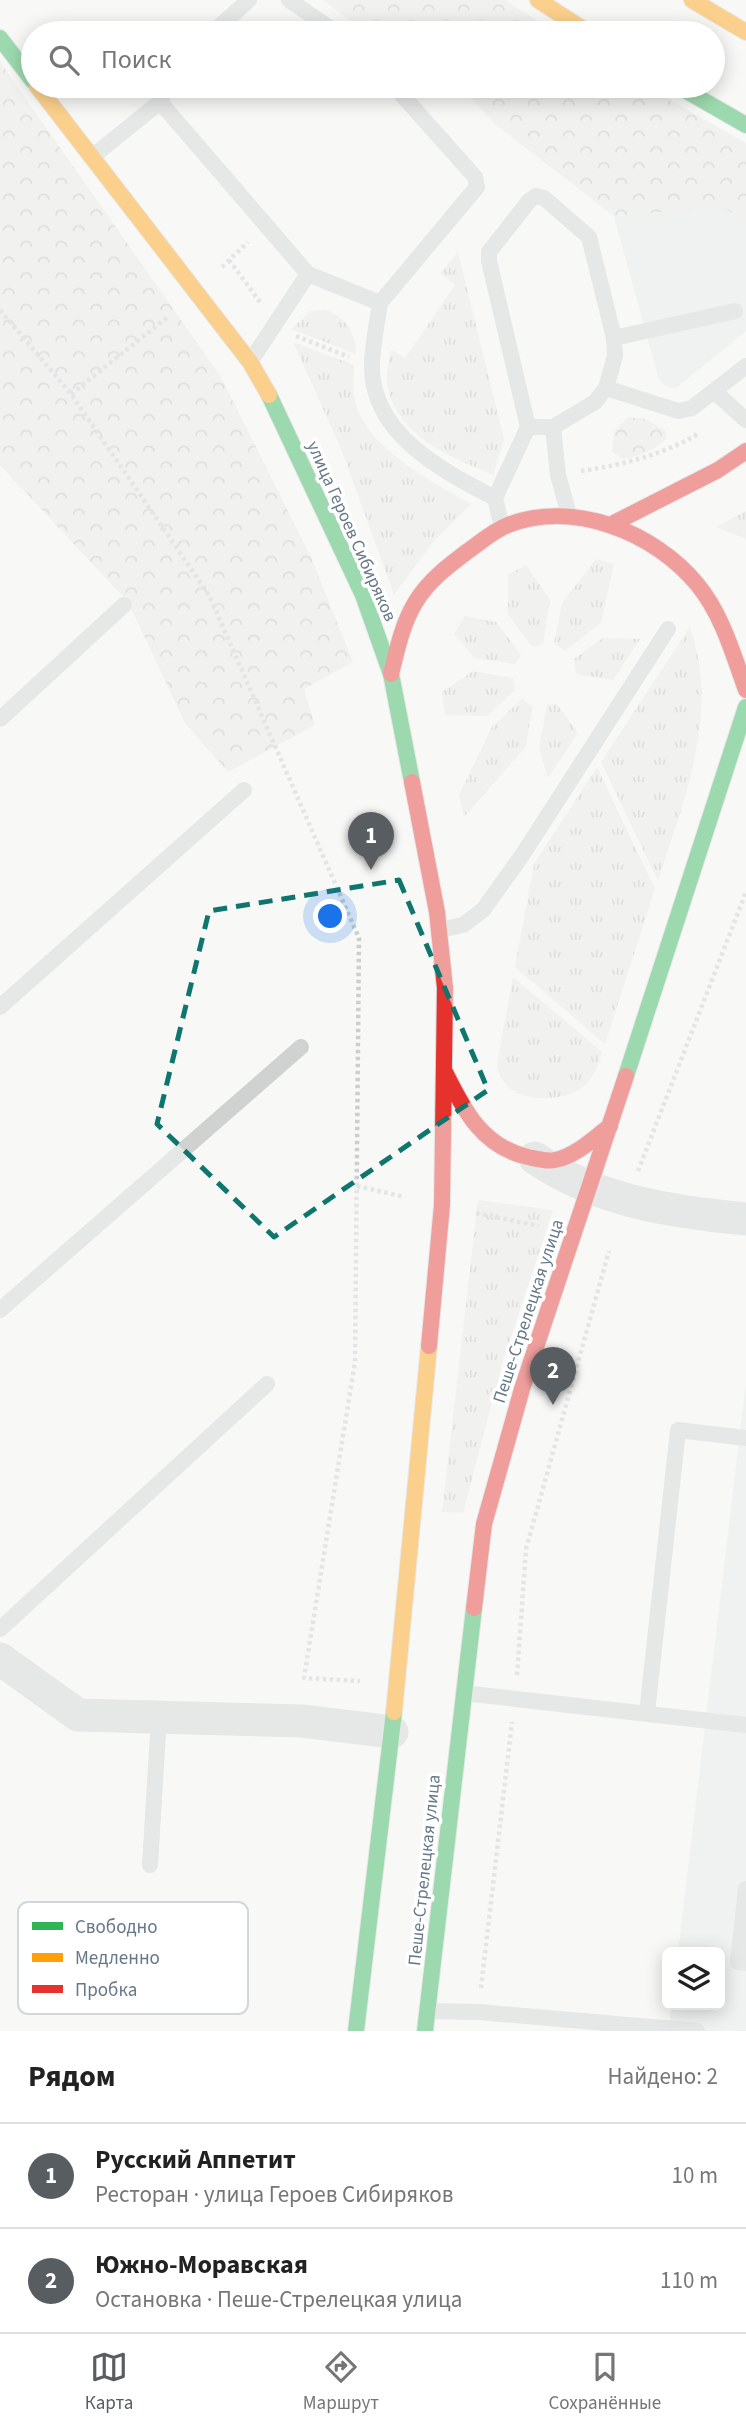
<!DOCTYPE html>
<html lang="ru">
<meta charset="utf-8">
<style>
:root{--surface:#fff;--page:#f2f2f2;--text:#222;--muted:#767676;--line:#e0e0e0;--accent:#585d62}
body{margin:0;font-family:"Source Sans 3",sans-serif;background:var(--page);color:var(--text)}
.controls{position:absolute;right:21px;bottom:21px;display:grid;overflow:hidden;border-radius:10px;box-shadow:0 4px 18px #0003}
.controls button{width:63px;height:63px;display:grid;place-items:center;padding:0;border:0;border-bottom:2px solid var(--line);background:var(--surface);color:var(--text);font:35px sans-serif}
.you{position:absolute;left:331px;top:917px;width:24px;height:24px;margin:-18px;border:5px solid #fff;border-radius:50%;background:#1a73e8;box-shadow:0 0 0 10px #1a73e833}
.badge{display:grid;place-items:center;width:46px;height:46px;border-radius:50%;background:var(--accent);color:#fff;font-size:23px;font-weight:700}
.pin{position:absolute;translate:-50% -58px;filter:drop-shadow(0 2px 4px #0008)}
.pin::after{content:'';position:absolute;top:37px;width:24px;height:21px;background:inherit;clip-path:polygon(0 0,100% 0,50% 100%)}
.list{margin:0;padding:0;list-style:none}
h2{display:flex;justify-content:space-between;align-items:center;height:91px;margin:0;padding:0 28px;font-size:30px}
h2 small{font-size:23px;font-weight:400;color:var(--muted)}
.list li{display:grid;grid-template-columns:46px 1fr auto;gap:21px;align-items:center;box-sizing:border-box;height:105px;padding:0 28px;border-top:2px solid var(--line)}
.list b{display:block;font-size:26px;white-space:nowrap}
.list p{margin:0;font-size:23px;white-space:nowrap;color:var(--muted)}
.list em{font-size:23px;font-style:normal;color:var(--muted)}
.icon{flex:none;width:38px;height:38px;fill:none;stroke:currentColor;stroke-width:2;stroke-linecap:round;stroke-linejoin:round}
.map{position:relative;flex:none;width:746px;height:2031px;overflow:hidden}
.search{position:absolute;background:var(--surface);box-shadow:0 4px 18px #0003;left:21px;right:21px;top:21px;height:77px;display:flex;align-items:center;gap:18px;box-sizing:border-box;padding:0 24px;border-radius:38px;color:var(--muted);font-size:26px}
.sheet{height:301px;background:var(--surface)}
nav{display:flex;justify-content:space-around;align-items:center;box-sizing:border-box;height:98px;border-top:2px solid var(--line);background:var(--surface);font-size:19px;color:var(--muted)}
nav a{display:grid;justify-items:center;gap:4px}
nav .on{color:var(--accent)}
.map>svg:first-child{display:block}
.built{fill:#e7e8e8}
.grass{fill:url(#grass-tufts)}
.forest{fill:url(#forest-crowns)}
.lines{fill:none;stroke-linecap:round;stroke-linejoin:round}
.fast-casing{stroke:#d5d6d7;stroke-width:18}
.slow-casing{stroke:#d5d6d7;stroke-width:18}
.jam-casing{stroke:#d5d6d7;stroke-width:18}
.path{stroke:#cececf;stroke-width:4.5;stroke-dasharray:3.5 3.5;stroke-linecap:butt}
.lane{stroke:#d0d2d2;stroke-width:16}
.street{stroke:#d0d2d2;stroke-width:33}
.fast{stroke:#30b455;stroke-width:16}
.slow{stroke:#ff9f0a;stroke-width:16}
.jam{stroke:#e5322d;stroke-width:16}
.marked{fill:none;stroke:#0f766e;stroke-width:5;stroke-dasharray:14 9;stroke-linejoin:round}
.labels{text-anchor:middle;stroke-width:7;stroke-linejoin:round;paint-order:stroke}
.street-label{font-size:18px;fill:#667989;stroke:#fff}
.key{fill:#fff;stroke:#d1d7dc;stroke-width:2}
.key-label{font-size:19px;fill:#667989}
</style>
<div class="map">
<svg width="746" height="2031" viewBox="0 0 746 2031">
<defs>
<pattern id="grass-tufts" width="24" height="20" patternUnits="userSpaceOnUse" patternTransform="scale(1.75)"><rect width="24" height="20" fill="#e8ebe5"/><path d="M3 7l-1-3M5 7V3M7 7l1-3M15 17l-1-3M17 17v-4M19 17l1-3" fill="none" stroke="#c0c3bf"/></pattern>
<pattern id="forest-crowns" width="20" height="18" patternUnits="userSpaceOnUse" patternTransform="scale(1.75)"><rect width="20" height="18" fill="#e8ebe5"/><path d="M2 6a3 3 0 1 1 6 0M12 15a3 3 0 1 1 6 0" fill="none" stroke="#c0c3bf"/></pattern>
</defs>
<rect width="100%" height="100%" fill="#f8f8f7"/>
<path class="built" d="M724,207L746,223V331L676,388L667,387L659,380L614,216Z
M746,1383V2031H669L671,2005H720V1952H678Z"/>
<path class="grass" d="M458,252L504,439L493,475C450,456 396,437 387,383C386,373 389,360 391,350L405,358L455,285L440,273Z
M325,310C345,316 356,333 356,354L291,329L311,311Z
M293,342L354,365C354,378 352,392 356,404C368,449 433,482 471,504L432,543L394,595L342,451Z
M746,511V539L716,527Z
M596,559L614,564L601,623L565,651L554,643L562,603Z
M526,565L550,600L543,644L532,647L508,614V575Z
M465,616L496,622L521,655L515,664L475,658L454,634Z
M690,627C720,715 685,796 658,881L601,762Z
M603,638L640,639L613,680L576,674L574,659Z
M473,671L513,678L515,690L487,716L445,715L442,692Z
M522,699L533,707L525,748L464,817L459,795L492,727Z
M557,704L578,733L548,778L539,747L547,705Z
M597,767L655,889L605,1044L515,967L534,864Z
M513,977L602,1052C599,1063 594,1077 585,1085C559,1107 501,1103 497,1064Z
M478,1200L553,1210L502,1364L463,1513L442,1512Z"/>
<path class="forest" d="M323,0H505L556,33H367Z
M0,62L221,377L310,555L353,662L304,689L315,725L228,772L185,723L128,602L0,465Z
M460,86H645L746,143V223L723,207L614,216L496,125Z
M628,417L645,419L665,430L667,437C659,449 637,457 623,459L612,452L614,432Z"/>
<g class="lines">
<defs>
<path id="fast" d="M0,38L33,81
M678,86L746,125
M269,395L363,595L391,674L412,782
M626,1076L746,707
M356,2031L394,1712
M425,2031L474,1608"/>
<path id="slow" d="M538,0L589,33
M692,0L746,32
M37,86L250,362L269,395
M394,1712L429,1346"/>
<path id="jam" d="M614,523L718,470L746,451
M391,674C397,650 402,625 415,603C428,581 448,566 468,551C481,542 493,531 508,525C574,500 654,532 697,584C722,614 733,654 746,690
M412,782L437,912L445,988L442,1205L429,1346
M445,1072C464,1111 483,1147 528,1157C537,1159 547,1162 555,1160C576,1156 594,1138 610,1126
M474,1608L484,1524L522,1389L626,1076"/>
</defs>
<use href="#fast" class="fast-casing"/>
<use href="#slow" class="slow-casing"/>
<use href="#jam" class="jam-casing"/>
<path class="path" d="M229,260L260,302
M222,267L248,242
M0,310L71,394L209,595L359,938L355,1362L304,1678L360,1681
M296,336L349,357
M71,394L169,316
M581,471C622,465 662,455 698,434
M638,1171L746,892
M357,1186L405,1197
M476,1213L539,1226
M517,1675L526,1549L609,1251
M481,1988L512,1722"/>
<path class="lane" d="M289,0L337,33
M212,33L249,0
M160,102L308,274L380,303L477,187L475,177L394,86
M92,157L160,102L167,86
M380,303C377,323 373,343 372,362C369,433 441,470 495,498
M614,338L735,311
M250,362L308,274
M606,388L678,411L692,408L746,366
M714,391L746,420
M553,427L558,475L570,518
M502,527L495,498L528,427L489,261V252L529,201L536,196L544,198L589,237L614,338L615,356L606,388L595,402L553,427H528
M0,719L124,605
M440,930L463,925L483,910L521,857L668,629
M0,1007L244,790
M0,1310L301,1047
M0,1629L267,1384
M463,1693L746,1725
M647,1713L678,1430L746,1438
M150,1865L159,1717
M746,1889L738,1962L746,1963
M427,2011L479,2012L697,2031"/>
<path class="street" d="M535,1158C597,1201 672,1212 746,1219
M0,1659L78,1715L302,1721L392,1732"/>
<use href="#fast" class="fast"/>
<use href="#slow" class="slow"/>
<use href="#jam" class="jam"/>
</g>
<path d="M0 0H746V2031H0ZM399,880L488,1090L274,1237L157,1124L209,911Z" fill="#f8f8f7" fill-opacity=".55" fill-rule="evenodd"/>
<path class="marked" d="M399,880L488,1090L274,1237L157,1124L209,911Z"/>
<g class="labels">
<g class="street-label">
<text transform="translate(352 531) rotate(66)" y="6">улица Героев Сибиряков</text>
<text transform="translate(528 1311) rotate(-72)" y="6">Пеше-Стрелецкая улица</text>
<text transform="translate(424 1870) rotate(-84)" y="6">Пеше-Стрелецкая улица</text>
</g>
</g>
<rect x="18" y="1902" width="230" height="112" rx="10" class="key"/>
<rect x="32" y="1922" width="31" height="8" fill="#30b455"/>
<rect x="32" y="1953" width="31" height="9" fill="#ff9f0a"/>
<rect x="32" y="1985" width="31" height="8" fill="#e5322d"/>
<g class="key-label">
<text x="75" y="1933">Свободно</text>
<text x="75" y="1964">Медленно</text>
<text x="75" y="1996">Пробка</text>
</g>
</svg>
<div class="controls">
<button><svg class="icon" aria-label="layers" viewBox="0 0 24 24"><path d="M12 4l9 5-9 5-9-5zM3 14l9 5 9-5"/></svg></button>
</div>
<div class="you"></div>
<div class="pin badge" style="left:371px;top:870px">1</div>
<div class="pin badge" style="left:553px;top:1405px">2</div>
<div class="search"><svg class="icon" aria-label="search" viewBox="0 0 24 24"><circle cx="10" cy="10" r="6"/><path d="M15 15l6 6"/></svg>Поиск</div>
</div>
<section class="sheet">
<h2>Рядом<small>Найдено: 2</small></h2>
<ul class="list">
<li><span class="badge">1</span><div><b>Русский Аппетит</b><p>Ресторан · улица Героев Сибиряков</p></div><em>10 m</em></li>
<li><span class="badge">2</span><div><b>Южно-Моравская</b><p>Остановка · Пеше-Стрелецкая улица</p></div><em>110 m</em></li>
</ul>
</section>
<nav>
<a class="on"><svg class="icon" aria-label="map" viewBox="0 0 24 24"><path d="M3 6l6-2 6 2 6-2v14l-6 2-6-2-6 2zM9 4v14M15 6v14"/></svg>Карта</a>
<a><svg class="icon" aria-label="directions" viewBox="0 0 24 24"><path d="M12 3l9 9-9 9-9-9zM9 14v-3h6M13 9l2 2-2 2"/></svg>Маршрут</a>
<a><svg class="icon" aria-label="saved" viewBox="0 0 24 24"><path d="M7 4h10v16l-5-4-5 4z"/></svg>Сохранённые</a>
</nav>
